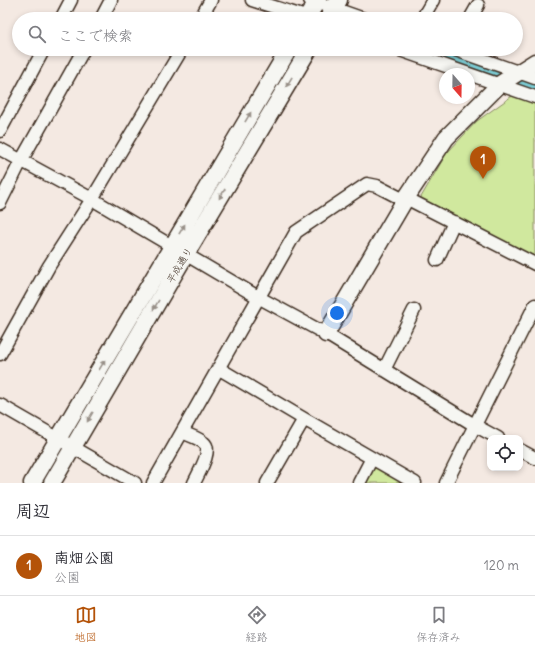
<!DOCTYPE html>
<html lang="ja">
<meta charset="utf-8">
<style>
:root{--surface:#fff;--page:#f7f7f7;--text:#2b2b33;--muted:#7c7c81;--line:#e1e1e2;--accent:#b45309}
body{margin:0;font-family:Delius,"Klee One",sans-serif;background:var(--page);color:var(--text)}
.controls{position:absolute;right:12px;bottom:12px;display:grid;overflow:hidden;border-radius:8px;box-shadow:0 2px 6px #0003}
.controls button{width:36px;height:36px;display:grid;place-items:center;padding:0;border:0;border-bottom:1px solid var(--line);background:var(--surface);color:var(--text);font:20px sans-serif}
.compass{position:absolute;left:439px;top:68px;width:36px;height:36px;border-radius:50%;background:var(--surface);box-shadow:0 2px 6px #0003;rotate:160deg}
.you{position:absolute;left:337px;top:313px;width:14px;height:14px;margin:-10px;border:3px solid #fff;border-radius:50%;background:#1a73e8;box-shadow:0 0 0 6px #1a73e833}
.badge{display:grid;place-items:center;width:26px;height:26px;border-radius:50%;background:var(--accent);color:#fff;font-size:13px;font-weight:700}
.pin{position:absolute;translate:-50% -33px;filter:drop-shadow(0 1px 2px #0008)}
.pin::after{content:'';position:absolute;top:21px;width:14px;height:12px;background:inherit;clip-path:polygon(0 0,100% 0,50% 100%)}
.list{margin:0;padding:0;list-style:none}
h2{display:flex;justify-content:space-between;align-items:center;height:52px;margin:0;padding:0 16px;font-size:17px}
h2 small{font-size:13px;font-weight:400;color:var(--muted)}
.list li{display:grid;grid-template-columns:26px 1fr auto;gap:12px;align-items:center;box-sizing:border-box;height:60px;padding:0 16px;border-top:1px solid var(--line)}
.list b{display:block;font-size:15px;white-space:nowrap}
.list p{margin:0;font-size:13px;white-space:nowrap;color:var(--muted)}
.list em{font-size:13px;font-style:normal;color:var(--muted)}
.icon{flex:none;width:22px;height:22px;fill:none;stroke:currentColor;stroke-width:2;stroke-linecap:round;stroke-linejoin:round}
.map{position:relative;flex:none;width:535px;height:483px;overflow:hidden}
.search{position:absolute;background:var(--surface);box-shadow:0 2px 6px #0003;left:12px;right:12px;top:12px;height:44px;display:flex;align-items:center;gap:10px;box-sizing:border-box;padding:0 14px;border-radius:22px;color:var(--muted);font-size:15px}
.sheet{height:112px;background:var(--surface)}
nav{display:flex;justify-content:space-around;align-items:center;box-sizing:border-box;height:56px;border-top:1px solid var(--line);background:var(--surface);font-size:11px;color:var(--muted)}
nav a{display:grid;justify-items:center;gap:2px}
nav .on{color:var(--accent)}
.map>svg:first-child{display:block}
.green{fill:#d0e89e;stroke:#86895e}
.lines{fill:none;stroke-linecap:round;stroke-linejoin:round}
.river{stroke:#7bccd4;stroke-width:20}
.minor-casing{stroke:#3b2a1e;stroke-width:15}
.tertiary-casing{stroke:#3b2a1e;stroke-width:19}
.minor{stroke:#f6f6f2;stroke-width:12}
.tertiary{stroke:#f6f6f2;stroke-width:16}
.oneway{fill:#989088}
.labels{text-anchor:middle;stroke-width:3;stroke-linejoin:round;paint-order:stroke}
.street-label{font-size:10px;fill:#3b2a1e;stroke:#f6f6f2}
</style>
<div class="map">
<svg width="535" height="483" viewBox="0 0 535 483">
<rect width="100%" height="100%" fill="#f4e9e2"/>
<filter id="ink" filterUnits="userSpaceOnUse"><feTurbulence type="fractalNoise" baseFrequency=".025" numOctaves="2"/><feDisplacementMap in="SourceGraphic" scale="8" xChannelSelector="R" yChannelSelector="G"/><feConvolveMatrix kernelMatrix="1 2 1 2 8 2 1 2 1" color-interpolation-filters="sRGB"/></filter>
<g filter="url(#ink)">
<path class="green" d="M519,91L535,97V264L417,204L446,154L477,121Z
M372,458L415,483H359Z"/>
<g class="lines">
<path class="river" d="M419,49L535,89"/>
<defs>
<path id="minor" d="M252,0L312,19
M310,0L364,19
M61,19L71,0
M101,19L111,0
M200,19L211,0
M422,19L433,0
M470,19L478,5
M397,49L535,97
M453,49L535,78
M0,131L44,49
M0,149L92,199L258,297L326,334L476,426L498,438
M406,198L535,264
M0,203L21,161L84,49
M437,260L454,222
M0,354L49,266L92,199L182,49
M218,368L304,419L415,483
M384,370L414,310
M0,405L135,483
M182,432C188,435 199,438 204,443C213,450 198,474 194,483
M520,450L535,458
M153,483L296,232L367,184L377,186L404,200
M267,483L304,419
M359,483L372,458
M446,483L535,305"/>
<path id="tertiary" d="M306,19L318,0
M328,19L339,0
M326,334L406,198L446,138L500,84L535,62
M32,483L289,49
M52,483L186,254L309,49"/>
</defs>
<use href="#minor" class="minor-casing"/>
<use href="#tertiary" class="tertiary-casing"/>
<use href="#minor" class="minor"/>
<use href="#tertiary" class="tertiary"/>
</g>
<defs><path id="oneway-solid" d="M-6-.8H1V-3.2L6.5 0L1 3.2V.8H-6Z"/></defs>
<g class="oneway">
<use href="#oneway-solid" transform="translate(289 82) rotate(121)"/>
<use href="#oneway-solid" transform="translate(248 117) rotate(-59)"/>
<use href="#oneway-solid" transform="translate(222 194) rotate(121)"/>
<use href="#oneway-solid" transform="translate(182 229) rotate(-59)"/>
<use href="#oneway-solid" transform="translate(156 305) rotate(120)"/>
<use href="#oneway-solid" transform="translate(102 365) rotate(-59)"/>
<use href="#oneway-solid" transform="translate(90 417) rotate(120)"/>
</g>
</g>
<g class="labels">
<g class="street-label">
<text transform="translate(179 265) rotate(-59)" y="4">平成通り</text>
</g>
</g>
</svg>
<div class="controls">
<button><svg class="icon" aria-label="locate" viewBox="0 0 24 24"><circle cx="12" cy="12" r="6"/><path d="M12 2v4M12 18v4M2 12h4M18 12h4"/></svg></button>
</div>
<svg class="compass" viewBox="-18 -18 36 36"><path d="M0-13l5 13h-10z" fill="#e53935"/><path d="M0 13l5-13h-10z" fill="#7c7c81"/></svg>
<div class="you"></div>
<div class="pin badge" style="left:483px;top:179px">1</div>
<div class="search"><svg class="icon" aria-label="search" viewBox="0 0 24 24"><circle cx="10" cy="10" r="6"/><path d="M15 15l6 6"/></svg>ここで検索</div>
</div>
<section class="sheet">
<h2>周辺<small></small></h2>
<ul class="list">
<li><span class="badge">1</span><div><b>南畑公園</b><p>公園</p></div><em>120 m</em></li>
</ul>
</section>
<nav>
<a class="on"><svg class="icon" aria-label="map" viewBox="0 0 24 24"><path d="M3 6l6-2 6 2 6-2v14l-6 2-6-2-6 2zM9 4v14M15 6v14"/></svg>地図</a>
<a><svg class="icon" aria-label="directions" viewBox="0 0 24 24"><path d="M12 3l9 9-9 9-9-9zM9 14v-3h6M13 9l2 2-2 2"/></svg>経路</a>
<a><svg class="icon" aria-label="saved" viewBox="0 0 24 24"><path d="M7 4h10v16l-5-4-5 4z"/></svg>保存済み</a>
</nav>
